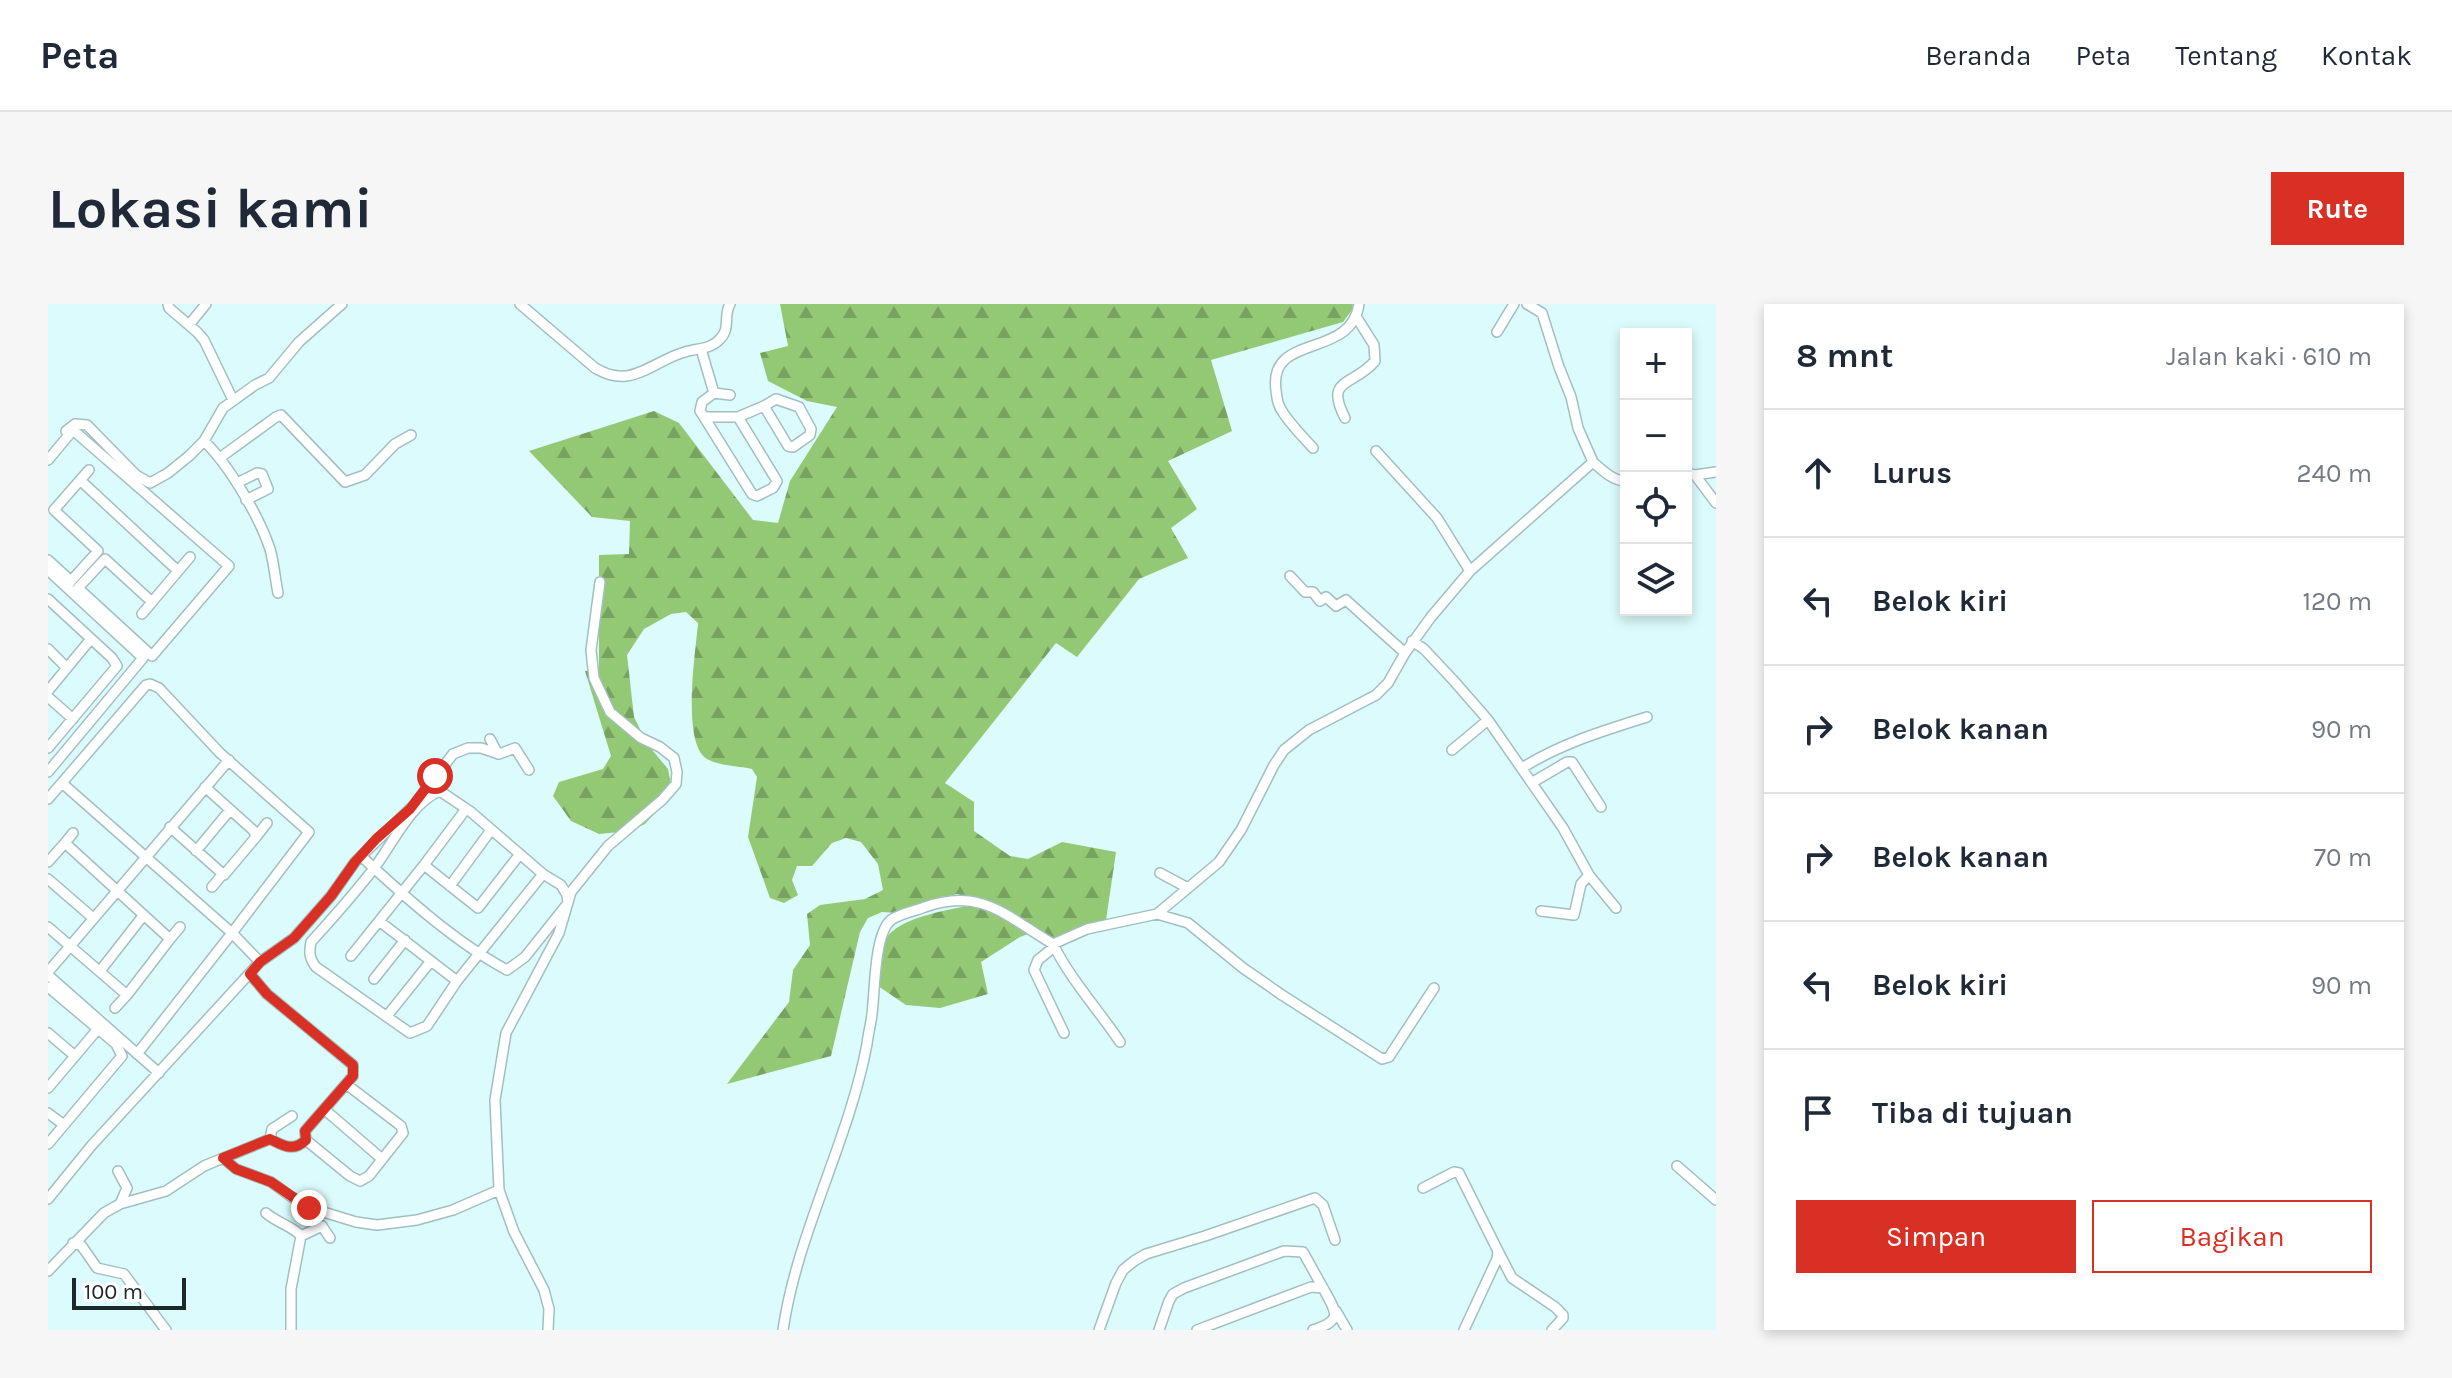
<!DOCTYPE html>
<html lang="id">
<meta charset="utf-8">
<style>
:root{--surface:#fff;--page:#f6f6f7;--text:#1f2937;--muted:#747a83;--line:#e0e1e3;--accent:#d93025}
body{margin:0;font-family:Karla,sans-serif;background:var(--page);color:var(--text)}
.controls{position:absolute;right:24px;top:24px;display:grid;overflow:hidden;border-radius:0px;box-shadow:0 4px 12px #0003}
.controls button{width:72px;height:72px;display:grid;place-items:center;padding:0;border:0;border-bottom:2px solid var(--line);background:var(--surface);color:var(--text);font:40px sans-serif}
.scale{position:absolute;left:24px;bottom:20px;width:114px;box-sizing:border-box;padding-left:8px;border:4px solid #1d2829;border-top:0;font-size:22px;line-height:28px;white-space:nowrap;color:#1d2829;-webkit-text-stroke:6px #fff;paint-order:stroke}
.stop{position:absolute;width:24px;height:24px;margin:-18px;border:6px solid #d93025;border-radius:50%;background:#fff}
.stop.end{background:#d93025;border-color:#fff;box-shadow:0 2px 8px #0008}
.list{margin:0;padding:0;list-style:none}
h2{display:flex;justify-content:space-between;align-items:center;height:104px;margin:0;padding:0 32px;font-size:34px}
h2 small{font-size:26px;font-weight:400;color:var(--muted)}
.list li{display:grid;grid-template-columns:52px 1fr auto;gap:24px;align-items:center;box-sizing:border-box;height:128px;padding:0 32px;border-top:2px solid var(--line)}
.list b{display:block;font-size:30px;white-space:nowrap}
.list em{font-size:26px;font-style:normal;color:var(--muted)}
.actions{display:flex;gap:16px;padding:24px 32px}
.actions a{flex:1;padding:18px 0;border:2px solid var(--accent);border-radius:0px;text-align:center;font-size:28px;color:var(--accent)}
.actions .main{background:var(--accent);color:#fff}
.icon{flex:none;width:44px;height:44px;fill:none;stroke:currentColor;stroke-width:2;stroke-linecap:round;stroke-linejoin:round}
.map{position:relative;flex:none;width:1668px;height:1026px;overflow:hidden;border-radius:0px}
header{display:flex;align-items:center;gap:48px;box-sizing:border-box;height:112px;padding:0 40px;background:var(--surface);border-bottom:2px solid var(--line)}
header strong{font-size:38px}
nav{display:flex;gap:44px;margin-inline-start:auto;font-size:28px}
.intro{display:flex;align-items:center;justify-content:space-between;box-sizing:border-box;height:192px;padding:0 48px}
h1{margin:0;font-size:56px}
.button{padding:20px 36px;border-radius:0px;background:var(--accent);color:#fff;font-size:28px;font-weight:700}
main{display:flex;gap:48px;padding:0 48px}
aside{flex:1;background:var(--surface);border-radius:0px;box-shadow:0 4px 12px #0003}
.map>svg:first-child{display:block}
.forest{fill:url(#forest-firs)}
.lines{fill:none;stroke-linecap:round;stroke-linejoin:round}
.street-casing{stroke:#a2bfc0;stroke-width:12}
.street{stroke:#fff;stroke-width:9}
.route{stroke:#d93025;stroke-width:10}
</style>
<header>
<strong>Peta</strong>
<nav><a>Beranda</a><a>Peta</a><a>Tentang</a><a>Kontak</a></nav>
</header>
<div class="intro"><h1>Lokasi kami</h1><a class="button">Rute</a></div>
<main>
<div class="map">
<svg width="1668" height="1026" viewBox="0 0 1668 1026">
<defs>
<pattern id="forest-firs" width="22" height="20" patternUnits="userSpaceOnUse" patternTransform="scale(2)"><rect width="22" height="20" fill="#93c875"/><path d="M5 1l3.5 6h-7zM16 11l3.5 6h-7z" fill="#77a260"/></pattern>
</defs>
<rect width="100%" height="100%" fill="#dcfbfc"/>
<path class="forest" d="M732,0H1305L1304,6L1295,18L1163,56L1184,127L1120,157L1149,205L1123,224L1140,254L1091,275L1029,353L1008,339L897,479L926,498V527L962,552L980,555L1014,538L1068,548L1057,623L1004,638L985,628L972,633L933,658L940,690L892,704L858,701L830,682C832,668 832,652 836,639C846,611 912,605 936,598L909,590L849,609L834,608L820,614L812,628L783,752L679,780L741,698L745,666L762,641L759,610L772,601L817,595L835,586L830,560L813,538L798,534L784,539L764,562H749L744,576L750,591L736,599L722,594L700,533L709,473L704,465C691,462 673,462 661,456C632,444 648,346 650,319L638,308L623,310L596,325L579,351L586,413L600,441L620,465L623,481L618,496L597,520L582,527L551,530L523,517L505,492L511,478L555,465L563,452L537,367L551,366V251L581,250L582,217L544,213L481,147L606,107L631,119L705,216L730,219L742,177L789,103L759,97L720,77L712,49L740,42Z"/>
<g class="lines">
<defs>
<path id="street" d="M120,0L121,4L149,28L156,36L185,96
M472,0L547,64C558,70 566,73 578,72C597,70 617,53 637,48C649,44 662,46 672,35C683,24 675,12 682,0
M141,21L158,0
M1449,28L1466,0
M653,45L666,89
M728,95L751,103L763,125L762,131L745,143L740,142L716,102Z
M656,113L652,107L654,98L666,89L682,91
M690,113L729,177L725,184L709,192L704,190L656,113H690L716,102
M1297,114C1276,73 1305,83 1327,57L1326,41L1309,14
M18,127L27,120L39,121L88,171L102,179L120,169L141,152L156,137L175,104L207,81L221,74L251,38L294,0
M156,137C181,161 211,212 222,245C226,259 227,274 230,289
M1265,144C1255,133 1244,122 1236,110C1230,102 1229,96 1228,86C1220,28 1303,56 1311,0
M1328,147L1389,214L1422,267
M173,153L228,113L233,111L297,178L317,171L347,140L363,131
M0,156L25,126L181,262L104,352L30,284L26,289
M1545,158C1554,166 1565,177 1578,177
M1638,169L1647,171L1668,199
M1647,171L1668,168
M32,176L130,267
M189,179L209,169L214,170L220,185L198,196
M0,256L23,277L21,280
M0,266L95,354L0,468
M1242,272L1257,288H1265L1272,297L1278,293L1288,302L1298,296L1357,349
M23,277L50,247L6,206L41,166
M30,284L57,255L104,298L142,253
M0,295L64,354L69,362L0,444
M94,310L104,298
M1364,337L1376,345L1406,377L1440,416L1515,524L1541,571L1568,604
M0,345L19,364
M0,387L42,336
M0,393L25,415
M442,435L450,450
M1404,446L1440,416
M1474,464C1514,439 1555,427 1599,413
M1485,478L1519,458H1524L1553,503
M14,479L184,629L89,750
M0,495L98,381L102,380L111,384L172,449L261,528L184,629L212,658
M122,523L176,571L208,533L206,527L157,483
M208,533L219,519
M17,539L25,529
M148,547L182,506
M313,552C357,593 407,638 459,666L477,653L520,599L519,591L513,581L495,570L423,508L392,487C363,498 343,543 324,567C305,591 284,615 263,638C261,648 261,654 268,663L362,729L379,722L409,677L495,570
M0,558L17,539L122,635L79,691L0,623
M376,561L430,604L472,550
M1112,569L1140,584
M0,575L45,614
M402,582L443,526
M164,583L174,571
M1493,607L1526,611L1533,580L1541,571
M1109,610L1140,619L1195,664L1234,691L1334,755L1341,753L1386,684
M331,617L409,677
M122,635L132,623
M1005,640C1022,675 1050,705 1072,738
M1006,643L990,656L986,666L1016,729
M303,652L376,561L418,505
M52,667L95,612
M0,668L181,456
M202,670L219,690L305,761V772L257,827L258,836L302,872L312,877L321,872L355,829L353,822L298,780
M0,671L111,769
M326,675L357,636
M0,683L68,740L74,752L0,840
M67,704L79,691
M339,712L383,657
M0,729L27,752
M0,784L49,726
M276,805L334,855
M0,809L16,821
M222,835C236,842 245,848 258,836
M175,854L188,865L223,878L256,902L308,918L329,921L369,916L405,906L451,886
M1629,862L1668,896
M70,867L79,884L72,900
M1375,884L1406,868L1411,869L1450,947L1449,955L1416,1026
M0,895L44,841L212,658L246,634L283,592L307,558L366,501L405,450L420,444H433L451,450L467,444L481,466
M218,909C229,919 245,922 253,932L243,985V1026
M253,932L274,922L282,934
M25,939L33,941L49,964L76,970L118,1026
M1450,947L1464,974L1507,1003L1515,1011V1014L1504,1026
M0,967L56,909L72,900L118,887L156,862L222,835L224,825L244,812
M1288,1007L1299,1026
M500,1026L501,1005L496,986L466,928L451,886L447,796L458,729L511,629L523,588L560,542L614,496L628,480L629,468L626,454L612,443L593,434L562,408L546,374L543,346L552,278
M735,1026C749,929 801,837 819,740C820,730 823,720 824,710C827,688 826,630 843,616C853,609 867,607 877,603C934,583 959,613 1005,640L1039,625L1109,610L1171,558L1193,526L1226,461L1236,446L1261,426L1328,391L1340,379L1357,349L1383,313L1422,267L1545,158L1530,124L1523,93L1511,63L1494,9L1479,0
M1051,1026L1068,979L1075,966L1086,957L1098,950L1157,932L1267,894L1275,901L1287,936
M1111,1026L1121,997L1125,990L1136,984L1236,947L1255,948L1275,984
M1149,1026L1263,983L1275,984C1288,1008 1296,1016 1265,1026"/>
</defs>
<use href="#street" class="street-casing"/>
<use href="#street" class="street"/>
</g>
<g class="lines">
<path class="route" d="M261,904L223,878L188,865L175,854L222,835C236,842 245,848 258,836L257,827L305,772V761L219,690L202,670L212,658L246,634L283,592L307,558L328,535L362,505L387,472"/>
</g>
</svg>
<div class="controls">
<button>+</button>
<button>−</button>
<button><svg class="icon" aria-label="locate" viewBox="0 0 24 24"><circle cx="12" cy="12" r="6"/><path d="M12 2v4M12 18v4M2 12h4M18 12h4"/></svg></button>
<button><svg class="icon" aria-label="layers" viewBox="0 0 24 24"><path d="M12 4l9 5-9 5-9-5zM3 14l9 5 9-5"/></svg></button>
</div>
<div class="scale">100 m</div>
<div class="stop" style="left:387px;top:472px"></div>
<div class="stop end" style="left:261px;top:904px"></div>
</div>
<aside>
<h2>8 mnt<small>Jalan kaki · 610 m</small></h2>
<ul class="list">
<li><svg class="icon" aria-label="ahead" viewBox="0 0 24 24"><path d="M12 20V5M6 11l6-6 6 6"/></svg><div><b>Lurus</b></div><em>240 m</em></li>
<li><svg class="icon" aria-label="left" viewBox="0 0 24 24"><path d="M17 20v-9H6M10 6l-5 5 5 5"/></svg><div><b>Belok kiri</b></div><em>120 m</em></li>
<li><svg class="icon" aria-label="right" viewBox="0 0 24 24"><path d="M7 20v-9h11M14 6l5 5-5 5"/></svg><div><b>Belok kanan</b></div><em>90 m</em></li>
<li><svg class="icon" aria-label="right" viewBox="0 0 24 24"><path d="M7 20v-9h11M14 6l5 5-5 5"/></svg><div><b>Belok kanan</b></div><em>70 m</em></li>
<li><svg class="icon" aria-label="left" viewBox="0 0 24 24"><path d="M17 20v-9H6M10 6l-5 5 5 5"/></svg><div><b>Belok kiri</b></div><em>90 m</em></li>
<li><svg class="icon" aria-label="arrive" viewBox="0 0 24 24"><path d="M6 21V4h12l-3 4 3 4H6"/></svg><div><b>Tiba di tujuan</b></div></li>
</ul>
<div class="actions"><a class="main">Simpan</a><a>Bagikan</a></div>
</aside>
</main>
